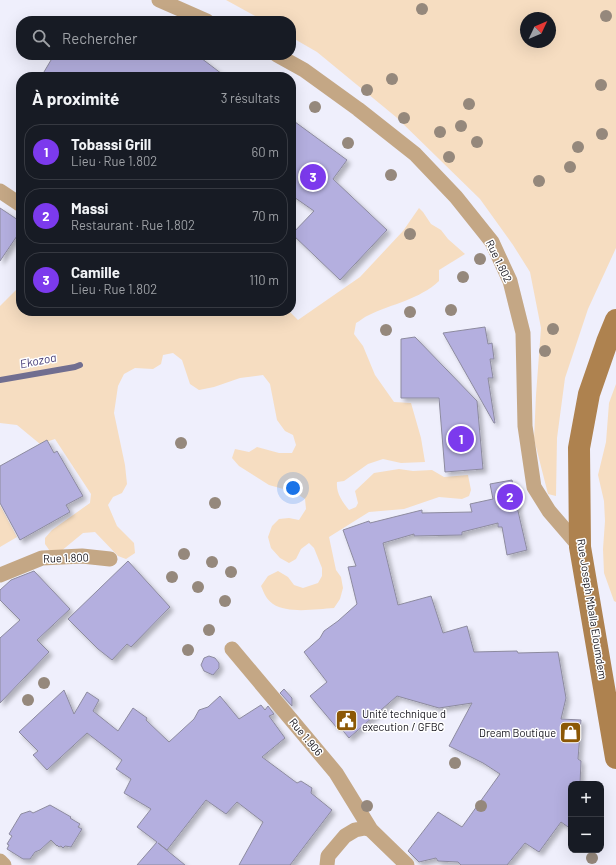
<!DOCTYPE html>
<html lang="fr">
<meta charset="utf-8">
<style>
:root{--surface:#171b24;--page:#242831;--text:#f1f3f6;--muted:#9ea1a6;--line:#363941;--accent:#7c3aed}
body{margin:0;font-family:Barlow,sans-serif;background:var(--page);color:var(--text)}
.controls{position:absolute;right:12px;bottom:12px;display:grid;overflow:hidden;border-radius:8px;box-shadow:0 4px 16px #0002}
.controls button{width:36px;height:36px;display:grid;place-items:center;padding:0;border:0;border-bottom:1px solid var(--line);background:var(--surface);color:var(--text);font:20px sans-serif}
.compass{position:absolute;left:520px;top:12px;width:36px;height:36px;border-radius:50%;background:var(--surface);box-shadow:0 4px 16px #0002;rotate:46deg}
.you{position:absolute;left:293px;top:488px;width:14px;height:14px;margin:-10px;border:3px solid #fff;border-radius:50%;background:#1a73e8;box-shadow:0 0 0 6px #1a73e833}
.badge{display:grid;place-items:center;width:26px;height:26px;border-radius:50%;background:var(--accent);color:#fff;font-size:13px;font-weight:700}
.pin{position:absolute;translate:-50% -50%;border:2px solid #fff;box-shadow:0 1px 4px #0006}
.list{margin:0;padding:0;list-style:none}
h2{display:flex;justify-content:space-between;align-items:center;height:52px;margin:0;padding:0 16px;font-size:17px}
h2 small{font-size:13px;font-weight:400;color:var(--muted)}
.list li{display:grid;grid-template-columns:26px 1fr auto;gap:12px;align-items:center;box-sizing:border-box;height:56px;margin:0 8px 8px;padding:0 8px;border:1px solid var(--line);border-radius:16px}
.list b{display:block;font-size:15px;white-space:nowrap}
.list p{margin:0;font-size:13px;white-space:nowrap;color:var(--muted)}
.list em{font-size:13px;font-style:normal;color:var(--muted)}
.icon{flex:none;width:22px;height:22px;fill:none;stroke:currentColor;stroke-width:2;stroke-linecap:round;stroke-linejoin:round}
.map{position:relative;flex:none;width:616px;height:865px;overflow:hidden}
.search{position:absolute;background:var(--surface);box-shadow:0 4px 16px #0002;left:16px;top:16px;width:280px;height:44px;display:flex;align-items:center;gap:10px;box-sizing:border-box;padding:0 14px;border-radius:16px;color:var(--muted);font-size:15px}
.panel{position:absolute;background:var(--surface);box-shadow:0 4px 16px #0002;left:16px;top:72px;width:280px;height:244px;border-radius:16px}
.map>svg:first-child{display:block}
.green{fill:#f6ddc1;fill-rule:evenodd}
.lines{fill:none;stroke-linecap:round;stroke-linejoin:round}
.stream{stroke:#716e90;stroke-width:6}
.building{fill:#b4afdf;stroke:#8d8b9f;filter:url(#shadow)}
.minor{stroke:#c4a785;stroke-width:15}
.secondary{stroke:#ae824f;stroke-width:22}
.tree{fill:#95887c}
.labels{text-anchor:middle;stroke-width:3;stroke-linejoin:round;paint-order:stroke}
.street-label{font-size:11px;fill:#15141c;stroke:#fff}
.poi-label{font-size:11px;fill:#15141c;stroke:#fff;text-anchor:start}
.water-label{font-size:12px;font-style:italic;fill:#473d78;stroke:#fff}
</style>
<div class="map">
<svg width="616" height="865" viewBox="0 0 616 865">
<defs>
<filter id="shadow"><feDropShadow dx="3.5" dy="3.5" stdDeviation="2" flood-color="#0004"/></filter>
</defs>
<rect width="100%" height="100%" fill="#efeffc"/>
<path class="green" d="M226,0H616V248L588,309L565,378L557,438L556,496L548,494L534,439L536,395L541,328L530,272L513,245L480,199L396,117L317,52L291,37V21H264ZM526,18H550V42H526Z
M419,208L423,212L431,224L441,230L448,239L465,254L439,270V281C420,299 392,304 369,315C364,317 360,321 356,323L354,334L363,346L375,375L394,402L411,403L421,438L425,462L401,463L383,459L368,464L344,481L337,482C336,493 342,501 349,510L356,507L358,503L355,491L374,473L399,469L413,471L432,470L444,477L468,475L471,490L469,496L462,499L439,497L404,509L369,512L329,537L336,570L341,577L343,588L340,599L334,608C317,609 288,614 273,604C266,599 264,593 261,586L268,576L278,571L288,577L294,585L303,588L318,583L322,576V568L314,548L309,543L301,549L296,559L289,563L280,558L271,548L268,537L272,526L279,519L289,518L299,520L306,509L305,499L294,492L269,485L239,466L232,458L235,449L249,452L257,447L279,453H292L296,445L293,435L285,431L277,420L270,384L263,375L240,378L214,387L199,390L190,384L182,360L173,353L163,355L161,364L153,369L135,368L124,374L118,386L114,413L125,465L127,484L122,493L113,497L108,505L117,526L134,543L135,553L126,559L118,556L95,532L83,533L60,552L52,554L45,544V538L52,530L90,503L91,494L55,439L40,444L17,425L0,423V306L21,285V311H289L298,320L360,277L403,231Z
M616,384V602L614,601L604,573L603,549L605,521L604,501L598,475L606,442L609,403Z
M0,505L17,537L0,547Z"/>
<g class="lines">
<path class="stream" d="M0,380L75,367L80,365"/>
</g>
<path class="building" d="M54,55H197L226,77H41Z
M291,119L347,160L333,179L387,230L340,280L292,234L314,211L291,195Z
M0,208L21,222V230L0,261Z
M485,327L488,344L492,343L494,359H490L493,378H488L495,423H494L443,333Z
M415,337L477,401L483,469L445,472L439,398H401V339Z
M47,440L54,453L57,451L83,496L66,505L70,512L20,540L0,503V466Z
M512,480L518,511L527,550L507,555L502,527H498V523L462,532V535L414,536V534L383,543L398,605L431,596L443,633L467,626L474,652L517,651L518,653L558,652L566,698L561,719L581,720L578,759L581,761L580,784H571V829L561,822L539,852L525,843L507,865H461L458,862L438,861L436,858L419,862L408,851L438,812L462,827L500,774L483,763L449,746L472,703L439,708L397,696L349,738L339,726L337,728L310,696L327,682L304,652L320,638L324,631L338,621L357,604L348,567L356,566L343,530L369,521L370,523L422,510V513L472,512L470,504L493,499L490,484Z
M128,561L170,607L131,647L127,644L112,660L98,649L68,619Z
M34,571L70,609L37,640L49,652L0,703V638L20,620L0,600V590L11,580Z
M209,656L215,658L219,663V668L213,675L204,671L201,665L204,658Z
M284,689L292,698V706L280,693Z
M64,690L74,714L87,692L99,700L93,711L118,731L133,708L147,718L146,720L169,742L194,719L199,710L208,707L220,696L239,719L261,705L265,710L268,706L274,714L269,716L285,738L262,757L297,783L301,781L312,788L311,793L332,810L290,865H239L263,822L237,802L226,814L206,800L167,850L158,843L185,865H137L157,842L137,827L151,809L124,793L131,779L116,769L122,760L87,733L47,770L33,755L38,751L19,732Z
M50,805L71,817L70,818L80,824L78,827L82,829L71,847L65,846L63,848L61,846L59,847L57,845V846L51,840L40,850L35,852L30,859H23L7,849L9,845L7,844L12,836L9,834L21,814L30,811L33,813Z"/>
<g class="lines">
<path class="minor" d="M159,0L207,21
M277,55L304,70L358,109L415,154L456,197L492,242L510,281L523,333L525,426L534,487L549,511L580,547
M0,191L21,205
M0,575L42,558L82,556L110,559
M232,649L336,773L371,830
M0,861L4,865
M327,865L328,856L345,836L355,830L365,828L371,830L407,865"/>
<path class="secondary" d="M616,320L607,342L589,394L579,448L580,547L616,758"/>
</g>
<g class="tree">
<circle cx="422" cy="9" r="6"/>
<circle cx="606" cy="16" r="6"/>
<circle cx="392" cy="79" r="6"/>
<circle cx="601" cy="85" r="6"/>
<circle cx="367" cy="90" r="6"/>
<circle cx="469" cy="104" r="6"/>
<circle cx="315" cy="107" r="6"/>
<circle cx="404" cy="118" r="6"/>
<circle cx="461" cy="126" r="6"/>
<circle cx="440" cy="132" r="6"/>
<circle cx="602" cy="134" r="6"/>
<circle cx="477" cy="142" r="6"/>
<circle cx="348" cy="143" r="6"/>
<circle cx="578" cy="147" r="6"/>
<circle cx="449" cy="157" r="6"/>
<circle cx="570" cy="167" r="6"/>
<circle cx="391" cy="175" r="6"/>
<circle cx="539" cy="181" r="6"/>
<circle cx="410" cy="234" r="6"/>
<circle cx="480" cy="259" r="6"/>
<circle cx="463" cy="277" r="6"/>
<circle cx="451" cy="310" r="6"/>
<circle cx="410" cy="312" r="6"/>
<circle cx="553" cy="329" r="6"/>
<circle cx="386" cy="330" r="6"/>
<circle cx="545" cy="351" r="6"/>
<circle cx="181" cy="443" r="6"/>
<circle cx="215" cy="503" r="6"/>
<circle cx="184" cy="554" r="6"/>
<circle cx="212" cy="562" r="6"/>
<circle cx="231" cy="572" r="6"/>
<circle cx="172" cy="577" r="6"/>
<circle cx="198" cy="587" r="6"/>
<circle cx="225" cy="601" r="6"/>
<circle cx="209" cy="630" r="6"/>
<circle cx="188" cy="650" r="6"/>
<circle cx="44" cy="683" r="6"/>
<circle cx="28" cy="700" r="6"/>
<circle cx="455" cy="763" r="6"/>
<circle cx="367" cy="806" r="6"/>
<circle cx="481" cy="806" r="6"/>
<circle cx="592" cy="858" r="6"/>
</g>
<defs>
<symbol id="civic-square" viewBox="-11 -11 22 22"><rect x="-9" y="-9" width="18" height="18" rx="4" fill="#8c5806" stroke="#fff"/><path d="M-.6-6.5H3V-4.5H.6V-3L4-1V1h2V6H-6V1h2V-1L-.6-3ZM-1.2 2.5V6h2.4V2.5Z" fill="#fff"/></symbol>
<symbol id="shop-square" viewBox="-11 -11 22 22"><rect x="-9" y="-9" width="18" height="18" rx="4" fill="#8c5806" stroke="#fff"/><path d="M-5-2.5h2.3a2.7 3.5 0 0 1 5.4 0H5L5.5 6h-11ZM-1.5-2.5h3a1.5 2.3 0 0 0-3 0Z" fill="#fff"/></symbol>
</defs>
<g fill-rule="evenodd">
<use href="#civic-square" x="334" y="708" width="25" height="25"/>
<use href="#shop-square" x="558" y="720" width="25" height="25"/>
</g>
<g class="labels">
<g class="street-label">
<text transform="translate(499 261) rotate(64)" y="4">Rue 1.802</text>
<text transform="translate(66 558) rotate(-2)" y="4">Rue 1.800</text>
<text transform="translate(592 609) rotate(81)" y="4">Rue Joseph Mballa Eloumdem</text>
<text transform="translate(306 737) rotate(50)" y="4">Rue 1.906</text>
</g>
<g class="poi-label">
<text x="362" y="718">Unité technique d<tspan x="362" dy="13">execution / GFBC</tspan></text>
<text x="556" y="737" text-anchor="end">Dream Boutique</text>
</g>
<g class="water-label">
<text transform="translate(38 361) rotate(-11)" y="4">Ekozoa</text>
</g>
</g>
</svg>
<div class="controls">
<button>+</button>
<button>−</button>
</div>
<svg class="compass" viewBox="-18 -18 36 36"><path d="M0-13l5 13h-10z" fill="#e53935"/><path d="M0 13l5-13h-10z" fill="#9ea1a6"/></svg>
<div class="you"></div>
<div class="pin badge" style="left:461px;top:439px">1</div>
<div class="pin badge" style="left:510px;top:497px">2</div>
<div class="pin badge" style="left:313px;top:177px">3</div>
<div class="search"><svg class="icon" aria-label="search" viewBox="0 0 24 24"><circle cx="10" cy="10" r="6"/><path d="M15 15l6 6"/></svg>Rechercher</div>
<section class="panel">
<h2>À proximité<small>3 résultats</small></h2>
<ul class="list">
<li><span class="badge">1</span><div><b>Tobassi Grill</b><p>Lieu · Rue 1.802</p></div><em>60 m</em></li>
<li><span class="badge">2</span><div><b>Massi</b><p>Restaurant · Rue 1.802</p></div><em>70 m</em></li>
<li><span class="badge">3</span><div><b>Camille</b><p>Lieu · Rue 1.802</p></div><em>110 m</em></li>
</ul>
</section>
</div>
